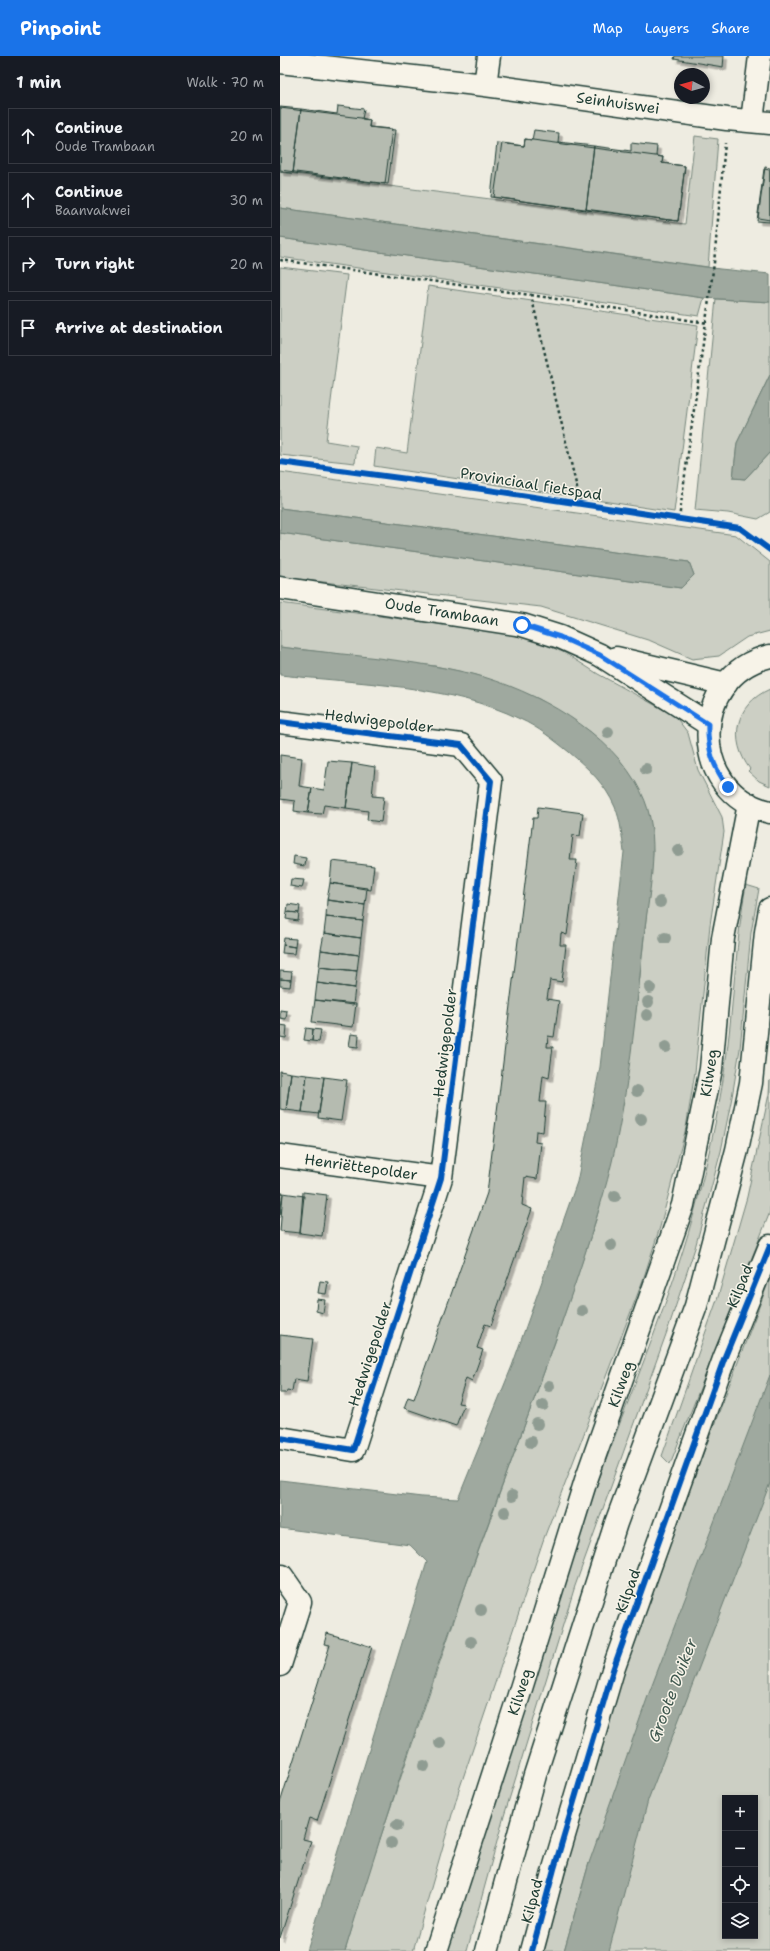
<!DOCTYPE html>
<meta charset="utf-8">
<style>
:root{--surface:#171b24;--page:#20242c;--text:#f1f3f6;--muted:#9ea1a6;--line:#363941;--accent:#1a73e8}
body{margin:0;font-family:"Shantell Sans",sans-serif;background:var(--page);color:var(--text)}
.controls{position:absolute;right:12px;bottom:12px;display:grid;overflow:hidden;border-radius:0px;box-shadow:0 2px 6px #0003}
.controls button{width:36px;height:36px;display:grid;place-items:center;padding:0;border:0;border-bottom:1px solid var(--line);background:var(--surface);color:var(--text);font:20px sans-serif}
.compass{position:absolute;left:394px;top:12px;width:36px;height:36px;border-radius:50%;background:var(--surface);box-shadow:0 2px 6px #0003;rotate:276deg}
.stop{position:absolute;width:12px;height:12px;margin:-9px;border:3px solid #1a73e8;border-radius:50%;background:#fff}
.stop.end{background:#1a73e8;border-color:#fff;box-shadow:0 1px 4px #0008}
.list{margin:0;padding:0;list-style:none}
h2{display:flex;justify-content:space-between;align-items:center;height:52px;margin:0;padding:0 16px;font-size:17px}
h2 small{font-size:13px;font-weight:400;color:var(--muted)}
.list li{display:grid;grid-template-columns:26px 1fr auto;gap:12px;align-items:center;box-sizing:border-box;height:56px;margin:0 8px 8px;padding:0 8px;border:1px solid var(--line);border-radius:0px}
.list b{display:block;font-size:15px;white-space:nowrap}
.list p{margin:0;font-size:13px;white-space:nowrap;color:var(--muted)}
.list em{font-size:13px;font-style:normal;color:var(--muted)}
.icon{flex:none;width:22px;height:22px;fill:none;stroke:currentColor;stroke-width:2;stroke-linecap:round;stroke-linejoin:round}
.map{position:relative;flex:none;width:490px;height:1895px;overflow:hidden}
header{display:flex;align-items:center;gap:24px;box-sizing:border-box;height:56px;padding:0 20px;background:var(--accent);color:#fff}
header strong{font-size:19px}
nav{display:flex;gap:22px;margin-inline-start:auto;font-size:14px}
main{display:flex}
aside{flex:1;background:var(--surface)}
.map>svg:first-child{display:block}
.green{fill:#cccfc4;stroke:#76867c;fill-rule:evenodd}
.water{fill:#9fa99f;stroke:#6c7e74}
.building{fill:#b5bbb0;stroke:#1f3d34;filter:url(#shadow)}
.lines{fill:none;stroke-linecap:round;stroke-linejoin:round}
.minor-casing{stroke:#1f3d34;stroke-width:25}
.major-casing{stroke:#1f3d34;stroke-width:25}
.path{stroke:#1f3d34;stroke-width:2.5;stroke-dasharray:3 3;stroke-linecap:butt}
.minor{stroke:#f7f3e8;stroke-width:22}
.major{stroke:#f7f3e8;stroke-width:22}
.cycleway-casing{stroke:#f7f3e8;stroke-width:8}
.cycleway{stroke:#0057b8;stroke-width:6}
.tree{fill:#8f9c92}
.route{stroke:#1a73e8;stroke-width:5}
.labels{text-anchor:middle;stroke-width:3;stroke-linejoin:round;paint-order:stroke}
.street-label{font-size:15px;fill:#1f3d34;stroke:#f7f3e8}
.water-label{font-size:16px;font-style:italic;fill:#3f584f;stroke:#f7f3e8}
</style>
<header>
<strong>Pinpoint</strong>
<nav><a>Map</a><a>Layers</a><a>Share</a></nav>
</header>
<main>
<aside>
<h2>1 min<small>Walk · 70 m</small></h2>
<ul class="list">
<li><svg class="icon" aria-label="ahead" viewBox="0 0 24 24"><path d="M12 20V5M6 11l6-6 6 6"/></svg><div><b>Continue</b><p>Oude Trambaan</p></div><em>20 m</em></li>
<li><svg class="icon" aria-label="ahead" viewBox="0 0 24 24"><path d="M12 20V5M6 11l6-6 6 6"/></svg><div><b>Continue</b><p>Baanvakwei</p></div><em>30 m</em></li>
<li><svg class="icon" aria-label="right" viewBox="0 0 24 24"><path d="M7 20v-9h11M14 6l5 5-5 5"/></svg><div><b>Turn right</b></div><em>20 m</em></li>
<li><svg class="icon" aria-label="arrive" viewBox="0 0 24 24"><path d="M6 21V4h12l-3 4 3 4H6"/></svg><div><b>Arrive at destination</b></div></li>
</ul>
</aside>
<div class="map">
<svg width="490" height="1895" viewBox="0 0 490 1895">
<defs>
<filter id="shadow"><feDropShadow dx="3.5" dy="3.5" stdDeviation="0" flood-color="#0004"/></filter>
</defs>
<rect width="100%" height="100%" fill="#eeece1"/>
<filter id="ink" filterUnits="userSpaceOnUse"><feTurbulence type="fractalNoise" baseFrequency=".025" numOctaves="2"/><feDisplacementMap in="SourceGraphic" scale="8" xChannelSelector="R" yChannelSelector="G"/><feConvolveMatrix kernelMatrix="1 2 1 2 8 2 1 2 1" color-interpolation-filters="sRGB"/></filter>
<g filter="url(#ink)">
<path class="green" d="M415,80L438,83L428,211L0,152V116L405,168Z
M0,182L424,242L419,260L0,201Z
M0,211L67,219L46,385L77,390L75,407L0,399Z
M148,230L418,269L394,456L94,410L96,392L127,397Z
M436,243L490,246V319L457,387L453,422L465,423L490,396V456L478,463L448,457L415,454Z
M0,416L456,479L490,506V575L467,581L439,600L412,603L371,585L261,551L0,521V477L401,532L414,519L409,506L0,452Z
M0,547L243,579L285,597L318,618L395,660L408,677L418,714L442,761L444,776L430,869L415,1016L406,1072L380,1171L363,1224L264,1482L179,1734L133,1895H65L87,1821L186,1529L275,1286L316,1164L335,1089L357,948L373,797L369,759L342,707L312,677L259,643L196,619L155,610L0,591Z
M490,633V730L479,725L468,715L470,713C448,684 455,648 490,633Z
M466,829L479,833L471,877L460,993L452,1041L441,1095L415,1192L389,1270L295,1530L224,1760L187,1895H168C216,1744 261,1593 312,1443C347,1342 393,1242 419,1138C431,1091 441,1043 447,996C454,940 456,884 466,829Z
M490,1024V1156L390,1408L382,1400L438,1241L467,1141L489,1038Z
M490,1222V1895H327L309,1807L284,1895H263L334,1643L391,1482ZM445,1742H475V1880H445Z"/>
<path class="water" d="M0,152L440,213L490,218V246L424,242L0,182Z
M490,319V396L465,423L453,422L457,387Z
M0,452L409,506L414,519L401,532L0,477Z
M0,591C64,599 130,603 193,618C255,634 332,676 361,736C383,779 369,834 364,880C357,949 350,1020 336,1088C326,1136 310,1182 295,1228C269,1305 240,1381 212,1457C159,1601 110,1748 65,1895H27L147,1506L130,1489L0,1472V1424L142,1441L178,1443L232,1310L297,1126L320,1011L344,796C342,781 341,765 335,751C325,728 309,713 289,696C274,684 258,671 240,663C172,629 75,627 0,619Z
M490,1319V1427L368,1744L329,1895H284L309,1807L368,1640Z"/>
<path class="building" d="M395,0H444L443,11L394,3Z
M58,50L84,53L82,63L90,64L89,71L112,73L105,128L13,117L21,53L57,58Z
M0,51L21,53L13,117L0,116Z
M0,52L81,62L90,64L89,71L115,74L108,128L0,114Z
M254,74L279,77L278,86L314,90L306,154L214,141L222,87L244,90L245,83L252,84Z
M245,83L383,101L382,107L405,110L398,165L211,141L217,87L244,90Z
M351,87L377,90L376,100L383,101L382,107L405,110L398,165L306,154L314,90L351,95Z
M485,111L490,112V164L478,162Z
M484,113L490,114V166L477,165Z
M0,699L22,702L19,730L32,732L28,757L14,755L15,745L0,743Z
M48,705L72,707L66,752L44,749L42,758L28,757L32,732L44,734Z
M72,707L95,711L92,740L104,741L101,766L87,764L88,755L66,752Z
M258,751L303,757L300,780L293,779L290,804H297L287,879L281,877L280,889H286L282,926L270,924L267,943L279,945L274,981L268,980L267,991H273L269,1022L263,1020L260,1046H266L263,1076L256,1075L255,1086L261,1087L257,1123L245,1121L242,1149L252,1153L211,1270L205,1268L197,1292L203,1294L192,1325L186,1322L178,1347L184,1348L176,1370L124,1352L128,1341L134,1343L207,1137L253,762H257Z
M14,800L26,802L25,810L13,808Z
M52,805L94,810L91,834L50,827Z
M11,823L24,824L22,832L10,830Z
M50,827L87,832L85,849L47,844Z
M47,844L85,849L83,865L46,861Z
M8,848L20,850L19,857L7,856Z
M7,856L19,857L18,865L6,863Z
M46,861L83,865L81,882L44,877Z
M44,877L81,882L79,899L41,894Z
M4,882L16,883L15,891L3,889Z
M3,889L15,891L14,898L2,897Z
M41,894L79,899L77,915L39,911Z
M39,911L77,915L75,932L37,927Z
M0,915L12,916L11,924L0,923Z
M0,923L11,924L10,931L0,930Z
M37,927L75,932L73,949L35,944Z
M35,944L76,948L73,971L32,966Z
M0,954L7,955L6,963L0,962Z
M0,969L7,970L6,982L0,981Z
M26,972L33,973L32,985L24,984Z
M33,973L41,974L39,986L32,985Z
M71,978L79,979L78,991L69,990Z
M0,1015L11,1017L6,1054L0,1053Z
M11,1017L27,1019L22,1056L6,1054Z
M27,1019L44,1021L39,1058L22,1056Z
M44,1021L67,1024L61,1065L38,1062Z
M23,1136L47,1139L42,1180L20,1177Z
M0,1137H3L0,1159Z
M3,1137L24,1140L20,1177L0,1175Z
M40,1225L48,1226L46,1238L38,1237Z
M37,1243L45,1244L43,1257L36,1255Z
M0,1279L33,1283L27,1325L14,1323L12,1335L7,1334L6,1337H0Z
M47,1577L92,1591L37,1765L29,1762L23,1783L31,1785L0,1882V1747L50,1589L44,1588Z"/>
<g class="lines">
<defs>
<path id="minor" d="M0,6L205,29L447,63L490,67
M205,29L209,0
M472,65L480,0
M0,532L242,569L280,581L320,599L428,668
M336,602L446,628
M0,666L181,689L211,725L161,1122L73,1394L0,1382
M0,1100L161,1122
M0,1520H2L20,1546L0,1609
M252,1895L274,1813L333,1614L444,1303L490,1190"/>
<path id="major" d="M490,600C409,619 407,738 490,756
M156,1895L238,1642L306,1424L403,1149L431,1013L443,882L469,748
M207,1895L255,1719L336,1467L416,1250L457,1094L471,1027L486,876L490,853"/>
</defs>
<use href="#minor" class="minor-casing"/>
<use href="#major" class="major-casing"/>
<path class="path" d="M0,204L251,239L301,449
M251,239L427,267
M399,463L434,207L445,87"/>
<use href="#minor" class="minor"/>
<use href="#major" class="major"/>
<defs>
<path id="cycleway" d="M0,406L202,433L460,472L490,494
M0,666L181,689L211,725L161,1122L73,1394L0,1382
M252,1895L274,1813L333,1614L444,1303L490,1190"/>
</defs>
<use href="#cycleway" class="cycleway-casing"/>
<use href="#cycleway" class="cycleway"/>
</g>
<g class="tree">
<circle cx="328" cy="676" r="6"/>
<circle cx="366" cy="713" r="6"/>
<circle cx="398" cy="794" r="6"/>
<circle cx="380" cy="846" r="6"/>
<circle cx="385" cy="882" r="6"/>
<circle cx="370" cy="932" r="6"/>
<circle cx="368" cy="946" r="6"/>
<circle cx="367" cy="959" r="6"/>
<circle cx="386" cy="991" r="6"/>
<circle cx="357" cy="1035" r="6"/>
<circle cx="361" cy="1063" r="6"/>
<circle cx="335" cy="1140" r="6"/>
<circle cx="331" cy="1189" r="6"/>
<circle cx="302" cy="1255" r="6"/>
<circle cx="269" cy="1330" r="6"/>
<circle cx="263" cy="1349" r="6"/>
<circle cx="257" cy="1368" r="6"/>
<circle cx="251" cy="1386" r="6"/>
<circle cx="232" cy="1440" r="6"/>
<circle cx="225" cy="1456" r="6"/>
<circle cx="201" cy="1554" r="6"/>
<circle cx="191" cy="1586" r="6"/>
<circle cx="160" cy="1687" r="6"/>
<circle cx="144" cy="1710" r="6"/>
<circle cx="117" cy="1769" r="6"/>
<circle cx="111" cy="1787" r="6"/>
</g>
</g>
<g class="lines" filter="url(#ink)">
<path class="route" d="M242,569L280,581L320,599L428,668C427,692 433,711 448,731"/>
</g>
<g class="labels">
<g class="street-label">
<text transform="translate(338 47) rotate(8)" y="5">Seinhuiswei</text>
<text transform="translate(251 428) rotate(9)" y="5">Provinciaal fietspad</text>
<text transform="translate(162 556) rotate(9)" y="5">Oude Trambaan</text>
<text transform="translate(99 665) rotate(7)" y="5">Hedwigepolder</text>
<text transform="translate(165 987) rotate(-83)" y="5">Hedwigepolder</text>
<text transform="translate(429 1017) rotate(-81)" y="5">Kilweg</text>
<text transform="translate(81 1111) rotate(8)" y="5">Henriëttepolder</text>
<text transform="translate(460 1230) rotate(-68)" y="5">Kilpad</text>
<text transform="translate(90 1298) rotate(-72)" y="5">Hedwigepolder</text>
<text transform="translate(341 1328) rotate(-70)" y="5">Kilweg</text>
<text transform="translate(348 1535) rotate(-70)" y="5">Kilpad</text>
<text transform="translate(240 1636) rotate(-72)" y="5">Kilweg</text>
<text transform="translate(252 1845) rotate(-75)" y="5">Kilpad</text>
</g>
<g class="water-label">
<text transform="translate(392 1634) rotate(-69)" y="6">Groote Duiker</text>
</g>
</g>
</svg>
<div class="controls">
<button>+</button>
<button>−</button>
<button><svg class="icon" aria-label="locate" viewBox="0 0 24 24"><circle cx="12" cy="12" r="6"/><path d="M12 2v4M12 18v4M2 12h4M18 12h4"/></svg></button>
<button><svg class="icon" aria-label="layers" viewBox="0 0 24 24"><path d="M12 4l9 5-9 5-9-5zM3 14l9 5 9-5"/></svg></button>
</div>
<svg class="compass" viewBox="-18 -18 36 36"><path d="M0-13l5 13h-10z" fill="#e53935"/><path d="M0 13l5-13h-10z" fill="#9ea1a6"/></svg>
<div class="stop" style="left:242px;top:569px"></div>
<div class="stop end" style="left:448px;top:731px"></div>
</div>
</main>
